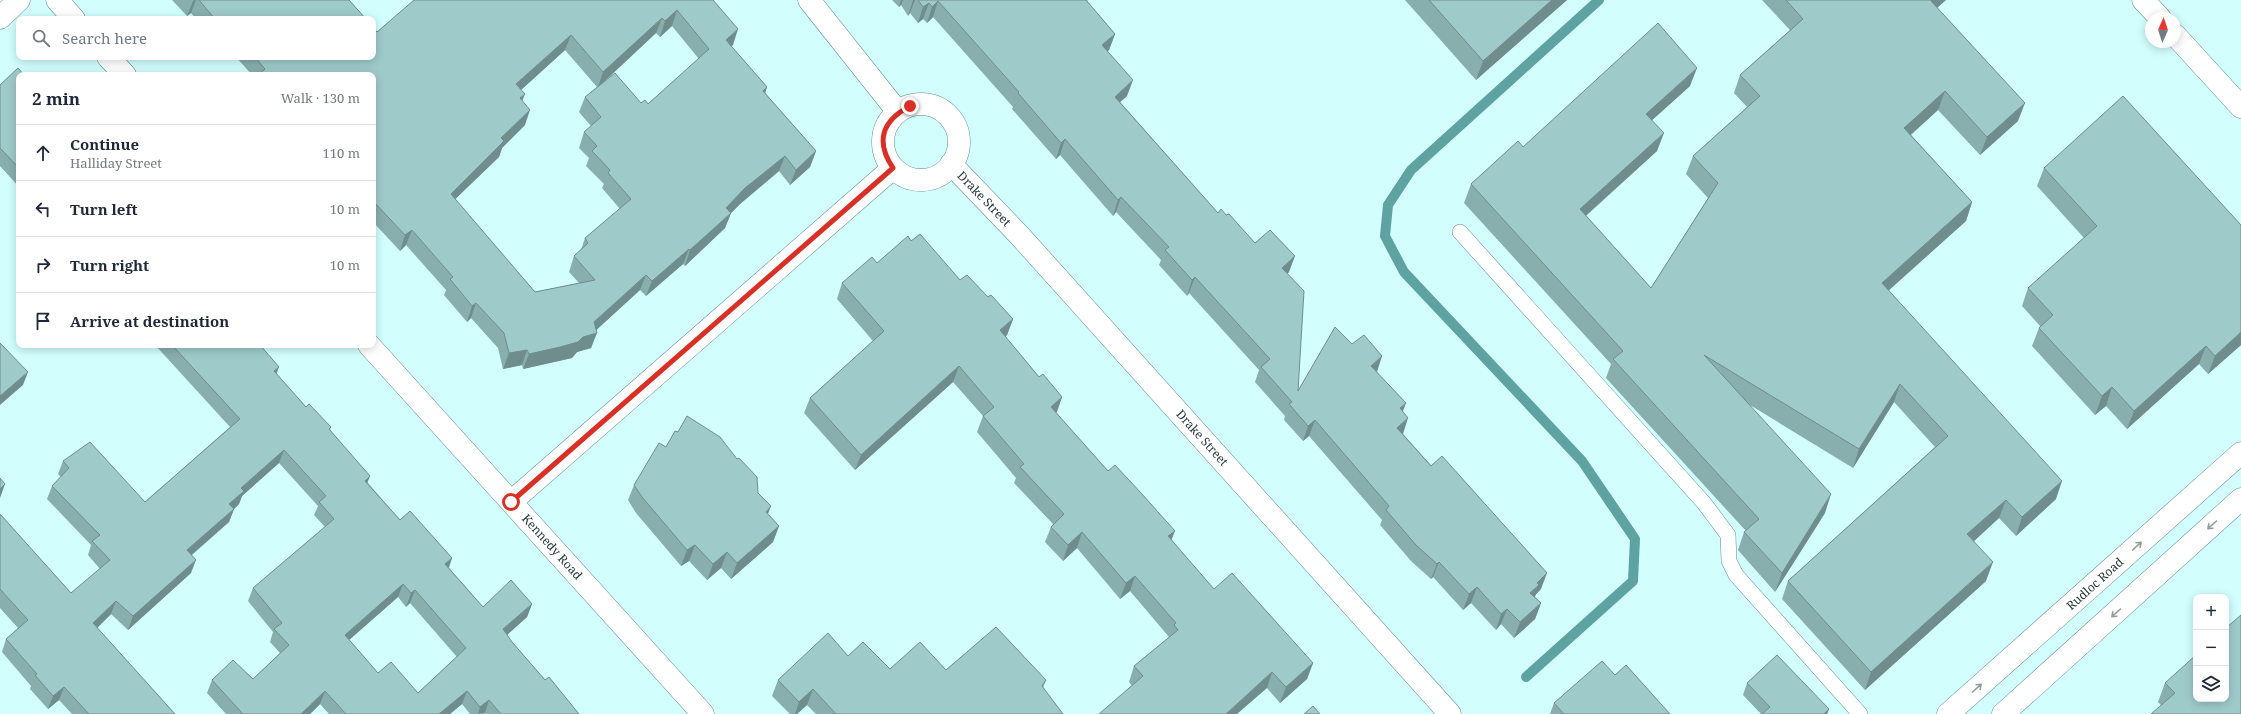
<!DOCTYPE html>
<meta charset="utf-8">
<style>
:root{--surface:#fff;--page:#f2f2f3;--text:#1f2937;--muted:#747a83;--line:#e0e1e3}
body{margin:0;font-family:"Noto Serif",serif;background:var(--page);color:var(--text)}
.controls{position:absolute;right:12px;bottom:12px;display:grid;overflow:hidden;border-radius:8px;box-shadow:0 2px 10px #0003}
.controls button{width:36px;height:36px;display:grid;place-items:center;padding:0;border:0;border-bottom:1px solid var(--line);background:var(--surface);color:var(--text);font:20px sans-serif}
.compass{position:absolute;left:2145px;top:12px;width:36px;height:36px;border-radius:50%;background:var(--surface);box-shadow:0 2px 10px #0003;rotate:3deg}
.stop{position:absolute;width:12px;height:12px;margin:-9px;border:3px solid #d93025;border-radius:50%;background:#fff}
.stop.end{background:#d93025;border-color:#fff;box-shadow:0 1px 4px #0008}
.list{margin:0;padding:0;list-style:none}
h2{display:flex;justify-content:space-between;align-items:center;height:52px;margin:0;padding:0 16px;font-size:17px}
h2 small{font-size:13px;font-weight:400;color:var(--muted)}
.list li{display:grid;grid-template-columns:26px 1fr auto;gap:12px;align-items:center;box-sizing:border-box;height:56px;padding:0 16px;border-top:1px solid var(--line)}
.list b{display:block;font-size:15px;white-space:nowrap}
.list p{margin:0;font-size:13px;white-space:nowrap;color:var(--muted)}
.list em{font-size:13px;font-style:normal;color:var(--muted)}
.icon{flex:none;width:22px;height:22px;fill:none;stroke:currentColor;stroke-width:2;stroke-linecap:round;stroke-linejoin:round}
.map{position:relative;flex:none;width:2241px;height:714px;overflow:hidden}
.search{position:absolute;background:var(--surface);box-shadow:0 2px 10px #0003;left:16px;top:16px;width:360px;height:44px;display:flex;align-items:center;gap:10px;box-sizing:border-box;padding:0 14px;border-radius:8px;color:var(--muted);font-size:15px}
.panel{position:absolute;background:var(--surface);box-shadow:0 2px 10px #0003;left:16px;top:72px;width:360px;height:276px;border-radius:8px}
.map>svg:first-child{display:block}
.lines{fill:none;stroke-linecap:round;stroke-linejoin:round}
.stream{stroke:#5fa2a2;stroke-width:10}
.lane-casing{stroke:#658f8e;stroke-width:16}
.street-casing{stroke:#658f8e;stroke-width:23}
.secondary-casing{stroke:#658f8e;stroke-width:23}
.lane{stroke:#fff;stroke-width:15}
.street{stroke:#fff;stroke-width:22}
.secondary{stroke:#fff;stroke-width:22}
.wall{fill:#89aeae;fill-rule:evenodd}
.shaded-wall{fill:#6f8d8d}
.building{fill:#9fcaca;stroke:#6f8d8d;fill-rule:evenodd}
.oneway{stroke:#949c9c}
.route{stroke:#d93025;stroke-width:5}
.labels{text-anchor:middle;stroke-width:3.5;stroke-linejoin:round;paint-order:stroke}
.street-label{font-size:12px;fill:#283939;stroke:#fff}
</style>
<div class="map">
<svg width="2241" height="714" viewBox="0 0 2241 714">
<rect width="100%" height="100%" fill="#d2fefe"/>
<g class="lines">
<path class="stream" d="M1526,677L1633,581L1635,539L1582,461L1404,272L1385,236L1388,205L1411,170L1599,0"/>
<defs>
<path id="lane" d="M1460,232L1704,503L1728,535L1729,561L1736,575L1860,714"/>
<path id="street" d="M57,0L74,19
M809,0L898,112
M2143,0L2160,18
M0,18L19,0
M2175,35L2241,107
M108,57L125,75
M883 142a38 38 0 1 1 76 0a38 38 0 1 1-76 0Z
M951,164L1020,236L1450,714
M369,345L703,714
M511,502L893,168"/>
<path id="secondary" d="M1948,714L2241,453
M2003,714L2241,499"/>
</defs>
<use href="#lane" class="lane-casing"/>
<use href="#street" class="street-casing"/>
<use href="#secondary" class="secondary-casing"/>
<use href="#lane" class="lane"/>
<use href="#street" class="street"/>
<use href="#secondary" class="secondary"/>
</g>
<path class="wall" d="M172,0H349L366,19H196L191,13L187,16Z
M713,0L733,45L731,46L767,87L765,93L816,151L810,167L790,185L779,171L740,204L731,213L725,228L685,266L683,264L646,296L640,290L596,330L591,348L577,352L572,358L523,369L522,365L503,369L498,348L471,318L467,322L444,295L446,290L406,245L400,251L373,222V75H252L236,57H373L377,32ZM672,26L699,59L648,104L641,103L605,81L656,33L660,37ZM565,50L597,87L585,97L579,112L591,126L584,132L579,148L589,158L586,166L604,184L602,188L620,209L585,238L581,250L574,256L569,272L579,283L535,292L455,199L499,157L502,148L525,125L521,90Z
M892,0H1088L1087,1L1115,34L1109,50L1107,51L1127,96L1120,102L1218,213L1226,215L1255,243L1289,272L1287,274L1298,391L1377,372L1403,411V434L1541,589L1536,594L1535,597L1541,603L1535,619L1514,638L1501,624L1496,630L1471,603L1463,610L1433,577L1431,579L1411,561L1380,525L1382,520L1309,436L1303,441L1284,420L1285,416L1255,382L1259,370L1189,293L1187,296L1159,265L1161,260L1116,212L1113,216L1060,155L1056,159L1012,109L1013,107L933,17L927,23L923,19L918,23L910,13L908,16L901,5L899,7Z
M1405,0H1567L1476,80Z
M1762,0H1946L1937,8L2018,121L1980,155L1938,110L1911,135L1972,202L1966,221L1888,290L2056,499L2016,536L1999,518L1974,541L1986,581L1865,690L1782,599L1788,581L1935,447L1894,402L1853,468L1750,405L1825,513L1775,592L1738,550L1744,532L1746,531L1606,378L1611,364L1464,203L1471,184L1523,147L1690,86L1652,120L1657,151L1586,216L1651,288L1708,198L1686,174L1693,156L1747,107L1734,93L1740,75L1790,30Z
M19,75V187L0,166V85Z
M2044,168L2241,345L2208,374L2199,364L2127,429L2106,406L2095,415L2032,346L2039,328L2040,326L2022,306L2028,288L2084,238L2037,186Z
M911,241L960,280L988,297L1013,319L1007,335L1005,336L1039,377L1062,397L1056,413L1108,471L1171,540L1214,589L1313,663L1307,679L1280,703L1267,688L1132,686L1129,682L1134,666L1169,637L1130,591L1120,599L1077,548L1063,561L1045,542L1051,527L1053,524L1014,483L1016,478L977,432L983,416L953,382L855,470L804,413L810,398L873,341L837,299L842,283L877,263Z
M156,345H260L276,373L306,407L331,427L330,430L368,483L400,520L452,558L449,568L483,607L532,604L527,617L507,635L512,642L545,680L579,714H485V713L484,714H470L462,704L450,714H329L320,704L310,714H226L207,693L212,680L253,679L280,653L270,642L273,632L248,601L253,588L325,527L314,515L318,506L279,463L242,496L239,504L234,509L229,522L192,555L191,573L128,630L111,614L97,628L175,714H72L59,700L48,709L30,689L31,686L2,652L6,639L18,628L0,608V514L71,593L100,569L88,555L91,545L47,499L52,486L61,477L58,474L63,461L145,502L230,427L156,346ZM398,597L406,607L410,603L457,657L418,693L378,673L349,640Z
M678,432L758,493L768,514L779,526L773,542L731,579L721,568L707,580L689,561L681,566L636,513L628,500L634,485L666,447Z
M848,656L890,669L946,670L1046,680L1043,688L1063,714H816L807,705L797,714H790L772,696L778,680Z
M1615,675L1670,714H1550L1554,703Z
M1747,683L1829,709L1827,714H1761L1743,695Z
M2165,683L2241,714L2161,705L2158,702Z"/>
<path class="shaded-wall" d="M194,0H196L191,13L187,16L193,1Z
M901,0H903L901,5L899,7Z
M913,0H915L910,13L908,16Z
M1552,0H1567L1476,80L1483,61Z
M1932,0H1946L1924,19L1931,1Z
M938,1L933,17L927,23L932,7Z
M929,3L923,19L918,23L923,7Z
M677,10L672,26L660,37L665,21Z
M662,18L656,33L598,87L603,72Z
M738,29L733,45L720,55L726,40Z
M1115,34L1109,50L1096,61L1102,45Z
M571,35L565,50L510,100L516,84Z
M1697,68L1690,86L1639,132L1646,114Z
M1133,80L1127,96L1109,112L1115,97Z
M767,87L762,103L763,91Z
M1945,91L1938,110L1898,146L1904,128Z
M525,94L519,109L520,98Z
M2025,103L2018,121L1980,155L1987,137Z
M530,110L525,125L502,148L499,157L445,209L451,194L501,138Z
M1664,133L1657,151L1573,227L1580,209Z
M1065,139L1060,155L1056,159L1061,143Z
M816,151L810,167L790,185L796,170Z
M785,156L779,171L740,204L731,213L725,228L685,266L690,250L726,208L745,188Z
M1121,197L1116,212L1113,216L1118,200Z
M1972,202L1966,221L1876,302L1882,283Z
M412,230L406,245L400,251L405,235Z
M689,249L683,264L646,296L652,281Z
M1295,256L1289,272L1276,284L1282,268Z
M646,275L640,290L592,334L597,333L591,348L577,352L572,358L523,369L529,354L594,322Z
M1195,277L1189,293L1187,296L1192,280Z
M476,303L471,318L467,322L472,306Z
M1013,319L1007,335L995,346L1000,330Z
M2241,332V345L2208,374L2215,356Z
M2206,346L2199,364L2127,429L2134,411Z
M527,350L522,365L503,369L509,353Z
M1382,356L1377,372L1371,366Z
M959,366L953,382L855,470L861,455Z
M279,367L274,380V371Z
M28,372L23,385L0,405V396Z
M1900,384L1894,402L1853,468L1859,449Z
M2112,387L2106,406L2095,415L2102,396Z
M1062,397L1057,412L1045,422L1051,407Z
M1406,403L1400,419V408Z
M1408,418L1403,434L1397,428Z
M1315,420L1309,436L1303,441L1308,426Z
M284,450L279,463L242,496L239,504L234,509L229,522L182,563L187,550L241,488Z
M370,476L365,489V481Z
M2062,481L2056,499L2016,536L2022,517Z
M5,484L0,498V489Z
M1831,494L1825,513L1775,592L1782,573Z
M2006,500L1999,518L1961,553L1967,534Z
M771,506L765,522L766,512Z
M779,526L773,542L731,579L737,563Z
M1175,531L1169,546L1168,536Z
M1082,532L1077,548L1063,561L1068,545Z
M695,545L689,561L681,566L687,550Z
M727,552L721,568L707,580L713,564Z
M452,558L447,571L445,564Z
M196,560L191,573L128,630L133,616Z
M1439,562L1433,577L1431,579L1437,564Z
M1993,562L1986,581L1865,690L1871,672Z
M1547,573L1541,589L1536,594L1533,601L1530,593L1537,583Z
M1135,576L1130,591L1120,599L1126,583Z
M403,584L398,597L340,648L345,635Z
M1477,587L1471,603L1463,610L1469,594Z
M415,590L410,603L406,607L411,593Z
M116,601L111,614L88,637L93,623Z
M1541,603L1535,619L1514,638L1520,622Z
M532,604L527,617L498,643L503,629Z
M1507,609L1501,624L1496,630L1501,614Z
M1313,663L1307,679L1280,703L1286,687Z
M1272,672L1267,688L1237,714H1226Z
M64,687L59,700L48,709L53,696Z
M813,689L807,705L797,714H795L799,702Z
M325,691L320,704L310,714H301Z
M467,691L462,704L450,714H439Z
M489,700L485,713L478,714L480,707Z
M1829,709L1827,714H1824Z"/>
<path class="building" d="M199,0H349L366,19H215Z
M414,0H713L738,29L726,40L767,87L763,91L816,151L796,170L785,156L745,188L726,208L731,213L690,250L689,249L652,281L646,275L594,322L597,333L583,337L578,342L560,347L529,354L527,350L509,353L504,333L476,303L472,306L450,279L453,277L412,230L405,235L373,201V75H262L260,73L265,69L255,57H373V27L377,32ZM677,10L709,49L648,104L645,100L641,103L615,73L585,97L601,117L584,132L597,146L592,151L610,170L608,173L631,199L585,238L588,243L574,256L595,280L535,292L451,194L504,141L501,138L530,110L520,98L525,94L516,84L571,35L603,72L662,18L665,21Z
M918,0H1086L1115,34L1102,45L1133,80L1115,97L1218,213L1221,209L1226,215L1229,214L1255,243L1270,230L1295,256L1282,268L1304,291L1298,391L1335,327L1352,344L1364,335L1382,356L1371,366L1406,403L1400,408L1408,418L1397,428L1431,466L1442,456L1547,573L1537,583L1539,585L1530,593L1541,603L1520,622L1507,609L1501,614L1477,587L1469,594L1439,562L1437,564L1416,545L1386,510L1389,506L1315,420L1308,426L1289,404L1292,402L1261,367L1270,359L1195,277L1192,280L1165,250L1169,247L1121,197L1118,200L1065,139L1061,143L1018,93L1019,92L938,1L932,7L929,3L923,7Z
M1429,0H1552L1483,61Z
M1786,0H1932L1931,1L2025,103L1987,137L1945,91L1904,128L1972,202L1882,283L2062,481L2022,517L2006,500L1967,534L1993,562L1871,672L1788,581L1948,436L1900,384L1859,449L1704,355L1831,494L1782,573L1744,532L1759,519L1613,359L1623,351L1471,184L1518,141L1523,147L1658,23L1697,68L1646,114L1664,133L1580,209L1651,288L1718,183L1693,156L1760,96L1740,75L1803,19Z
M18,68L24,75H19V168L0,148V85Z
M2123,96L2241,225V332L2215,356L2206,346L2134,411L2112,387L2102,396L2039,328L2053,315L2028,288L2097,226L2044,168Z
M920,234L960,280L967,275L988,297L991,295L1013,319L1000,330L1039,377L1043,374L1062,397L1051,407L1108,471L1115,465L1142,494L1175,531L1168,536L1214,589L1232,573L1313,663L1286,687L1272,672L1226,714H1099L1143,676L1134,666L1178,630L1174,625L1176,623L1135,576L1126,583L1082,532L1068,545L1051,527L1064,514L1020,467L1024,464L983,416L994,407L959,366L861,455L810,398L884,331L842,283L872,257L877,263L908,236L911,241Z
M0,343L28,372L0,396Z
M172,345H260L279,367L274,371L306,407L309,404L331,427L329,429L370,476L365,481L400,520L410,511L452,558L445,564L483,607L511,580L532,604L503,629L512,642L545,680L549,677L579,714H501L489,700L480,707L467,691L439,714H346L325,691L301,714H243L212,680L233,660L253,679L289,645L274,629L282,623L253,588L334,519L319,502L326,496L284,450L241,488L244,491L229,504L234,509L187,550L196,560L133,616L116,601L93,623L175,714H89L64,687L53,696L35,675L37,674L6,639L28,620L0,589V514L71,593L110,560L92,541L100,535L52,486L69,468L63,461L90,442L145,502L240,419ZM403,584L411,593L415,590L466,648L418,693L391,662L378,673L345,635Z
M687,416L720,437L737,459L739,458L757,477L758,493L771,506L766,512L779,526L737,563L727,552L713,564L695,545L687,550L642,497L634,485L659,443L666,447L675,431L678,432Z
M0,478L5,484L0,489Z
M2241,615V714H2151L2175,693L2165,683L2196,655V699H2226V628Z
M996,627L1046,680L1042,686L1063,714H836L813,689L799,702L778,680L828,633L848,656L863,642L890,669L920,642L946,670Z
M1777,655L1829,709L1824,714H1762L1770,707L1747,683Z
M1602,661L1615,675L1626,665L1670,714H1564L1554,703Z
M1313,706L1320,714H1304Z"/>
<defs><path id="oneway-shaft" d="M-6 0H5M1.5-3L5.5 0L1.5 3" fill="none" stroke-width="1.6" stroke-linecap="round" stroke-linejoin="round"/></defs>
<g class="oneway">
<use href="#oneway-shaft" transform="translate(2212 525) rotate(138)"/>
<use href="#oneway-shaft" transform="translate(2137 546) rotate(-42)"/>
<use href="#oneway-shaft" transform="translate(2116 613) rotate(138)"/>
<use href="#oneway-shaft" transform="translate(1977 688) rotate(-42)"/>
</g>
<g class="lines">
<path class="route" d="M511,502L893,168C875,141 882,121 910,106"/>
</g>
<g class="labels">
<g class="street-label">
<text transform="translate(984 199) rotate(46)" y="4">Drake Street</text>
<text transform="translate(1202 438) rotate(48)" y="4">Drake Street</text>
<text transform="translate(552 547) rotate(48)" y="4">Kennedy Road</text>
<text transform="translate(2095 584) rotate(-42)" y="4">Rudloc Road</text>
</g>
</g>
</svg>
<div class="controls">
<button>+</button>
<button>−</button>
<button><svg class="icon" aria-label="layers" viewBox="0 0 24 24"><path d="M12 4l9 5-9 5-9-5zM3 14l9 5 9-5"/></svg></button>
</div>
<svg class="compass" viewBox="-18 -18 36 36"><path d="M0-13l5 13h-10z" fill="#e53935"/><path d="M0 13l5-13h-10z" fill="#747a83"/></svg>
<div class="stop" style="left:511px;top:502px"></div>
<div class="stop end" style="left:910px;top:106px"></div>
<div class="search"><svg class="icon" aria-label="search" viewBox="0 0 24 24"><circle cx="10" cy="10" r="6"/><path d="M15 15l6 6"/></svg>Search here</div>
<section class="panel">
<h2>2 min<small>Walk · 130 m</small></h2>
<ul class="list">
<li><svg class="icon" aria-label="ahead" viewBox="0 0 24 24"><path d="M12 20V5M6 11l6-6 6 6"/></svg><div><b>Continue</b><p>Halliday Street</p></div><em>110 m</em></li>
<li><svg class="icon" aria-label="left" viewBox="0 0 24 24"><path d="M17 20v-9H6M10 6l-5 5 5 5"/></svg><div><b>Turn left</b></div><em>10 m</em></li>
<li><svg class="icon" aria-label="right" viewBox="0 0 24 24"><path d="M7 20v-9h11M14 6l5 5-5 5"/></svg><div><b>Turn right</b></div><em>10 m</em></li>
<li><svg class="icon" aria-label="arrive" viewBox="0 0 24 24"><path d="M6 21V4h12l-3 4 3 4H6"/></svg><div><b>Arrive at destination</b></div></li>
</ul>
</section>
</div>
